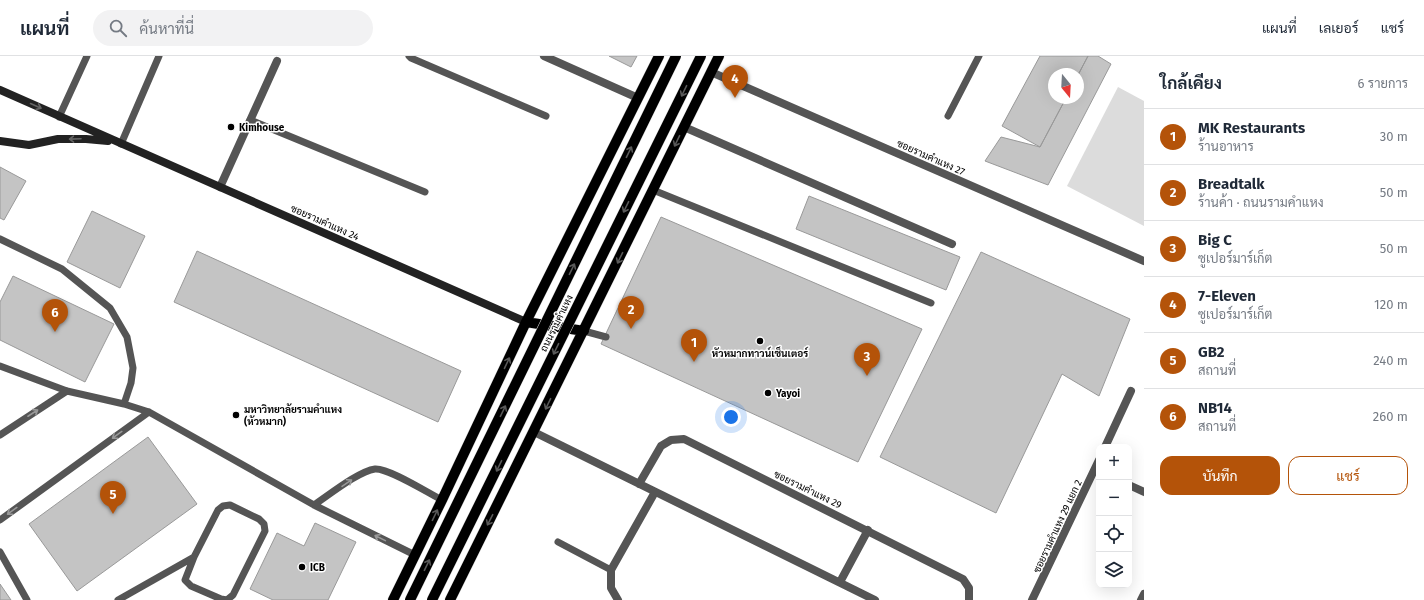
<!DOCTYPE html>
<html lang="th">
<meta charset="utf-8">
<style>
:root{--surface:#fff;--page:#f2f2f3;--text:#1f2937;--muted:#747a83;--line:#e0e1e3;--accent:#b45309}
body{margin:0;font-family:"Fira Sans",Sarabun,sans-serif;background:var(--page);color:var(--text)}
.controls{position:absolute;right:12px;bottom:12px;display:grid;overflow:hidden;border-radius:8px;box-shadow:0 4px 16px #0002}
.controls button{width:36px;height:36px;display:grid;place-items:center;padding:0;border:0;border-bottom:1px solid var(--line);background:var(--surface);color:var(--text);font:20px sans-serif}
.compass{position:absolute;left:1048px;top:12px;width:36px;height:36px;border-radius:50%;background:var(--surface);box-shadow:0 4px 16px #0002;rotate:162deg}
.you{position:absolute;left:731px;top:361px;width:14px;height:14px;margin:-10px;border:3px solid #fff;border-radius:50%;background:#1a73e8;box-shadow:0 0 0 6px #1a73e833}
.badge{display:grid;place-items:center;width:26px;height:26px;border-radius:50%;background:var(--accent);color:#fff;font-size:13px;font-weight:700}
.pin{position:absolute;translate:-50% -33px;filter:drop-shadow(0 1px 2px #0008)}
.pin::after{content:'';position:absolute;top:21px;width:14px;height:12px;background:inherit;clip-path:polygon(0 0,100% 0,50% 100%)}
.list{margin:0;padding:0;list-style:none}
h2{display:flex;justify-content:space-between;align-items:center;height:52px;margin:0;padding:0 16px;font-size:17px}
h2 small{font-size:13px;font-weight:400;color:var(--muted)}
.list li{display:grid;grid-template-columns:26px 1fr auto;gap:12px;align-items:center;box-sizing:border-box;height:56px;padding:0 16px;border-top:1px solid var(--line)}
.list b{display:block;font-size:15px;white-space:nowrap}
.list p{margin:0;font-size:13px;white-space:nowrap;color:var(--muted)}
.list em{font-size:13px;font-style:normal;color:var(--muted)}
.actions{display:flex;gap:8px;padding:12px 16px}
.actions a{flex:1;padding:9px 0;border:1px solid var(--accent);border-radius:12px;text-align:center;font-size:14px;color:var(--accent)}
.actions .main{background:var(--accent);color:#fff}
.icon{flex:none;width:22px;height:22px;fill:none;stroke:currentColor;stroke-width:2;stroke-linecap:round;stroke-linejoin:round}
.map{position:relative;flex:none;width:1144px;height:544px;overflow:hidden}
header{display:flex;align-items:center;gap:24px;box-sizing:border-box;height:56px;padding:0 20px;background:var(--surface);border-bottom:1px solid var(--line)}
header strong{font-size:19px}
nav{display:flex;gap:22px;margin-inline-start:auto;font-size:14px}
.search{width:280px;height:36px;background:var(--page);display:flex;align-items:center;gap:10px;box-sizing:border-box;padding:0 14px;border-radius:22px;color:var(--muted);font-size:15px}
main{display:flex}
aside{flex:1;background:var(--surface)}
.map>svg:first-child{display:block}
.green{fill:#dcdcdc}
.building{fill:#c4c4c4;stroke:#999}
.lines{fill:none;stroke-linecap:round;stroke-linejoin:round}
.primary-casing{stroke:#dbdbdb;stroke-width:11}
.lane{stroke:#555;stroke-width:7}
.street{stroke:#555;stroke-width:8}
.secondary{stroke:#222;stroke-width:8}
.primary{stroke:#000;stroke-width:10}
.primary-bridge-casing{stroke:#dbdbdb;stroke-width:11;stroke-linecap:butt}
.primary-bridge{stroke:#000;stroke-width:10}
.oneway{stroke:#595959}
.oneway2{stroke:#646464}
.oneway3{stroke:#999}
.poi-dot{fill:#000;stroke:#fff;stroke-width:1.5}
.labels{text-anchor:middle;stroke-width:3;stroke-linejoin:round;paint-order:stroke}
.poi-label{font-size:10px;font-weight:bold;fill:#000;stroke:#fff;text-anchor:start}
.street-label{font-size:10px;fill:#000;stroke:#fff}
</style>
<header>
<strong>แผนที่</strong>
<div class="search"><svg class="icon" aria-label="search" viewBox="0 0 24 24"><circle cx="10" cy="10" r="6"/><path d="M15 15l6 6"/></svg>ค้นหาที่นี่</div>
<nav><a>แผนที่</a><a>เลเยอร์</a><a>แชร์</a></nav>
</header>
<main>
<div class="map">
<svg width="1144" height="544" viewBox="0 0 1144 544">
<rect width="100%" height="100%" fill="#fff"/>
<path class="green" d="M1118,31L1144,45V170L1067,130Z"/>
<path class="building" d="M609,0H637L631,11Z
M1040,0H1088L1078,19V18H1054V42H1066L1040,91L1002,70Z
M1088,0H1098L1111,8L1048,129L985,105L1001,81L1040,91L1066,42H1078V19Z
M0,111L26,125L4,164L0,162Z
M809,140L960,201L946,234L796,173Z
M92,155L145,180L120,232L67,206Z
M661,161L922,273L858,406L601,288Z
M197,195L461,315L438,366L174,246Z
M981,196L1130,263L1099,340L1062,318L996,457L880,401Z
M13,220L114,268L85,326L0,284V246Z
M148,381L197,448L77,535L29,468Z
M315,467L356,486L328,544H273L250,533L277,477L304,490Z
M0,528L11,544H0Z"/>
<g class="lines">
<defs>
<path id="primary" d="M526,266L584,275
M393,544L442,444L526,266L659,0
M450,544L719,0"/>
</defs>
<use href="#primary" class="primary-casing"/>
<path class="lane" d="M409,0L411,2L546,60
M948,60L979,0
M59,61L87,0
M250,64L425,136
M121,88L159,0
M653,134L931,247
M0,183L62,213L110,252L127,281L133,312L131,327L124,348
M584,275L606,281
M0,310L67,335L124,348L149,356L314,449L415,499
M0,379L67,335
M314,449C329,439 359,415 375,413C389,412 428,437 442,444
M0,464L149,356
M558,486L611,514
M0,496L27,544
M118,544L194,501L218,454L223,450L230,449L259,463L264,468L265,475L233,539L227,544L221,543L191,530L185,524L194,501"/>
<path class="street" d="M544,0L638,42
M711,16L1144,205
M684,71L952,188
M220,131L277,5
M534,376L875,544
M1105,391L1131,335
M639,428L661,390L671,384L684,383L963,523L969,532V544
M1129,429L1144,436
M840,526L868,474
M618,544L611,532V514L655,436
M1032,544L1099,404
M1141,544L1144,538"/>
<path class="secondary" d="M0,34L526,266
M0,85L29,89L58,83H86L108,85"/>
<use href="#primary" class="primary"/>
<defs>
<path id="primary-bridge" d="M410,544L676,0
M432,544L701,0"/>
</defs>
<use href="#primary-bridge" class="primary-bridge-casing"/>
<use href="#primary-bridge" class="primary-bridge"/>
</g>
<defs><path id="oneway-shaft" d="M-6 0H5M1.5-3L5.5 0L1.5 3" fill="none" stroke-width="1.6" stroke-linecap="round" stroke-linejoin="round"/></defs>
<g class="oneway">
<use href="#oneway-shaft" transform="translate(684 35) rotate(116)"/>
<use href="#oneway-shaft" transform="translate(677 85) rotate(116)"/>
<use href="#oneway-shaft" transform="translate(629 96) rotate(-64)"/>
<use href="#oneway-shaft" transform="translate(626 151) rotate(116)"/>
<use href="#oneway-shaft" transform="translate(620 202) rotate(116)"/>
<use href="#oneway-shaft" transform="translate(572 213) rotate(-64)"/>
<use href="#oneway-shaft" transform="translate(556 293) rotate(116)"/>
<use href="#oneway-shaft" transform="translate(507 307) rotate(-65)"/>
<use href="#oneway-shaft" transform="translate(548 348) rotate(116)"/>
<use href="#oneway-shaft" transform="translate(503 355) rotate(-64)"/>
<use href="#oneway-shaft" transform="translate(499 410) rotate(116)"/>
<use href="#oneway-shaft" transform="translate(435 459) rotate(-64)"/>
<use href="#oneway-shaft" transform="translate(490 464) rotate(117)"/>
<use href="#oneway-shaft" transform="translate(427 509) rotate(-64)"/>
</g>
<g class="oneway2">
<use href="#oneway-shaft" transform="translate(36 50) rotate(24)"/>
<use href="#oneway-shaft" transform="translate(75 83) rotate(178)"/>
</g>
<g class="oneway3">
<use href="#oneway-shaft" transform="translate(33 357) rotate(-33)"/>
<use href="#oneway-shaft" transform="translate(117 379) rotate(144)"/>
<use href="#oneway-shaft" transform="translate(347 427) rotate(-34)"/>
<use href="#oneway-shaft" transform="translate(12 455) rotate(144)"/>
<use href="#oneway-shaft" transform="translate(380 482) rotate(-154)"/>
</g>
<g class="poi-dot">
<circle cx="231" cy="71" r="4"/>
<circle cx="760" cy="285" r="4"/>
<circle cx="768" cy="337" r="4"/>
<circle cx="236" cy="359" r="4"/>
<circle cx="302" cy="511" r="4"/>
</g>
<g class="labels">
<g class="poi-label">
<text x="239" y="75">Kimhouse</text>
<text x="760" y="301" text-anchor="middle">หัวหมากทาวน์เซ็นเตอร์</text>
<text x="776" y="341">Yayoi</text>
<text x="244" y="357">มหาวิทยาลัยรามคำแหง<tspan x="244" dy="12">(หัวหมาก)</tspan></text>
<text x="310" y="515">ICB</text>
</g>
<g class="street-label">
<text transform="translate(931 101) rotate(24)" y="4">ซอยรามคำแหง 27</text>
<text transform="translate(325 166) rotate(24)" y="4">ซอยรามคำแหง 24</text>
<text transform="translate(556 267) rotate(-64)" y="4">ถนนรามคำแหง</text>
<text transform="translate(808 433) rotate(26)" y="4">ซอยรามคำแหง 29</text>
<text transform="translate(1057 470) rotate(-65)" y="4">ซอยรามคำแหง 29 แยก 2</text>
</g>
</g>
</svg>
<div class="controls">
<button>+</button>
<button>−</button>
<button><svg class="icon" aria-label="locate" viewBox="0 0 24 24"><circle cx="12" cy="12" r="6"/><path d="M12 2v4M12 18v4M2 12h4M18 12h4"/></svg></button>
<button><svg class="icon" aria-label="layers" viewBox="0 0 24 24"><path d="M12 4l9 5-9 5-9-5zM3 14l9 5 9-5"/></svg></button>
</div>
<svg class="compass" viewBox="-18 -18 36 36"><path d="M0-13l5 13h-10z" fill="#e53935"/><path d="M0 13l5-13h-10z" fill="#747a83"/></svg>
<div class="you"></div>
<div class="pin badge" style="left:694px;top:306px">1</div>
<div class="pin badge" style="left:631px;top:273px">2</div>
<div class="pin badge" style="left:867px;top:320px">3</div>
<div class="pin badge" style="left:735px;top:42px">4</div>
<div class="pin badge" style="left:113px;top:458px">5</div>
<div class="pin badge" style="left:55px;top:276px">6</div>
</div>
<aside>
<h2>ใกล้เคียง<small>6 รายการ</small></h2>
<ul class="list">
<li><span class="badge">1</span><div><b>MK Restaurants</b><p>ร้านอาหาร</p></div><em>30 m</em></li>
<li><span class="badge">2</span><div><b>Breadtalk</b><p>ร้านค้า · ถนนรามคำแหง</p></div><em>50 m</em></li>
<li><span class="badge">3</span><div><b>Big C</b><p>ซูเปอร์มาร์เก็ต</p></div><em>50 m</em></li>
<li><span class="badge">4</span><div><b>7-Eleven</b><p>ซูเปอร์มาร์เก็ต</p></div><em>120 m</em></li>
<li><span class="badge">5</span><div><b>GB2</b><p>สถานที่</p></div><em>240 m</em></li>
<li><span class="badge">6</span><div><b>NB14</b><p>สถานที่</p></div><em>260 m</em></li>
</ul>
<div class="actions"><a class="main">บันทึก</a><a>แชร์</a></div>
</aside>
</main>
